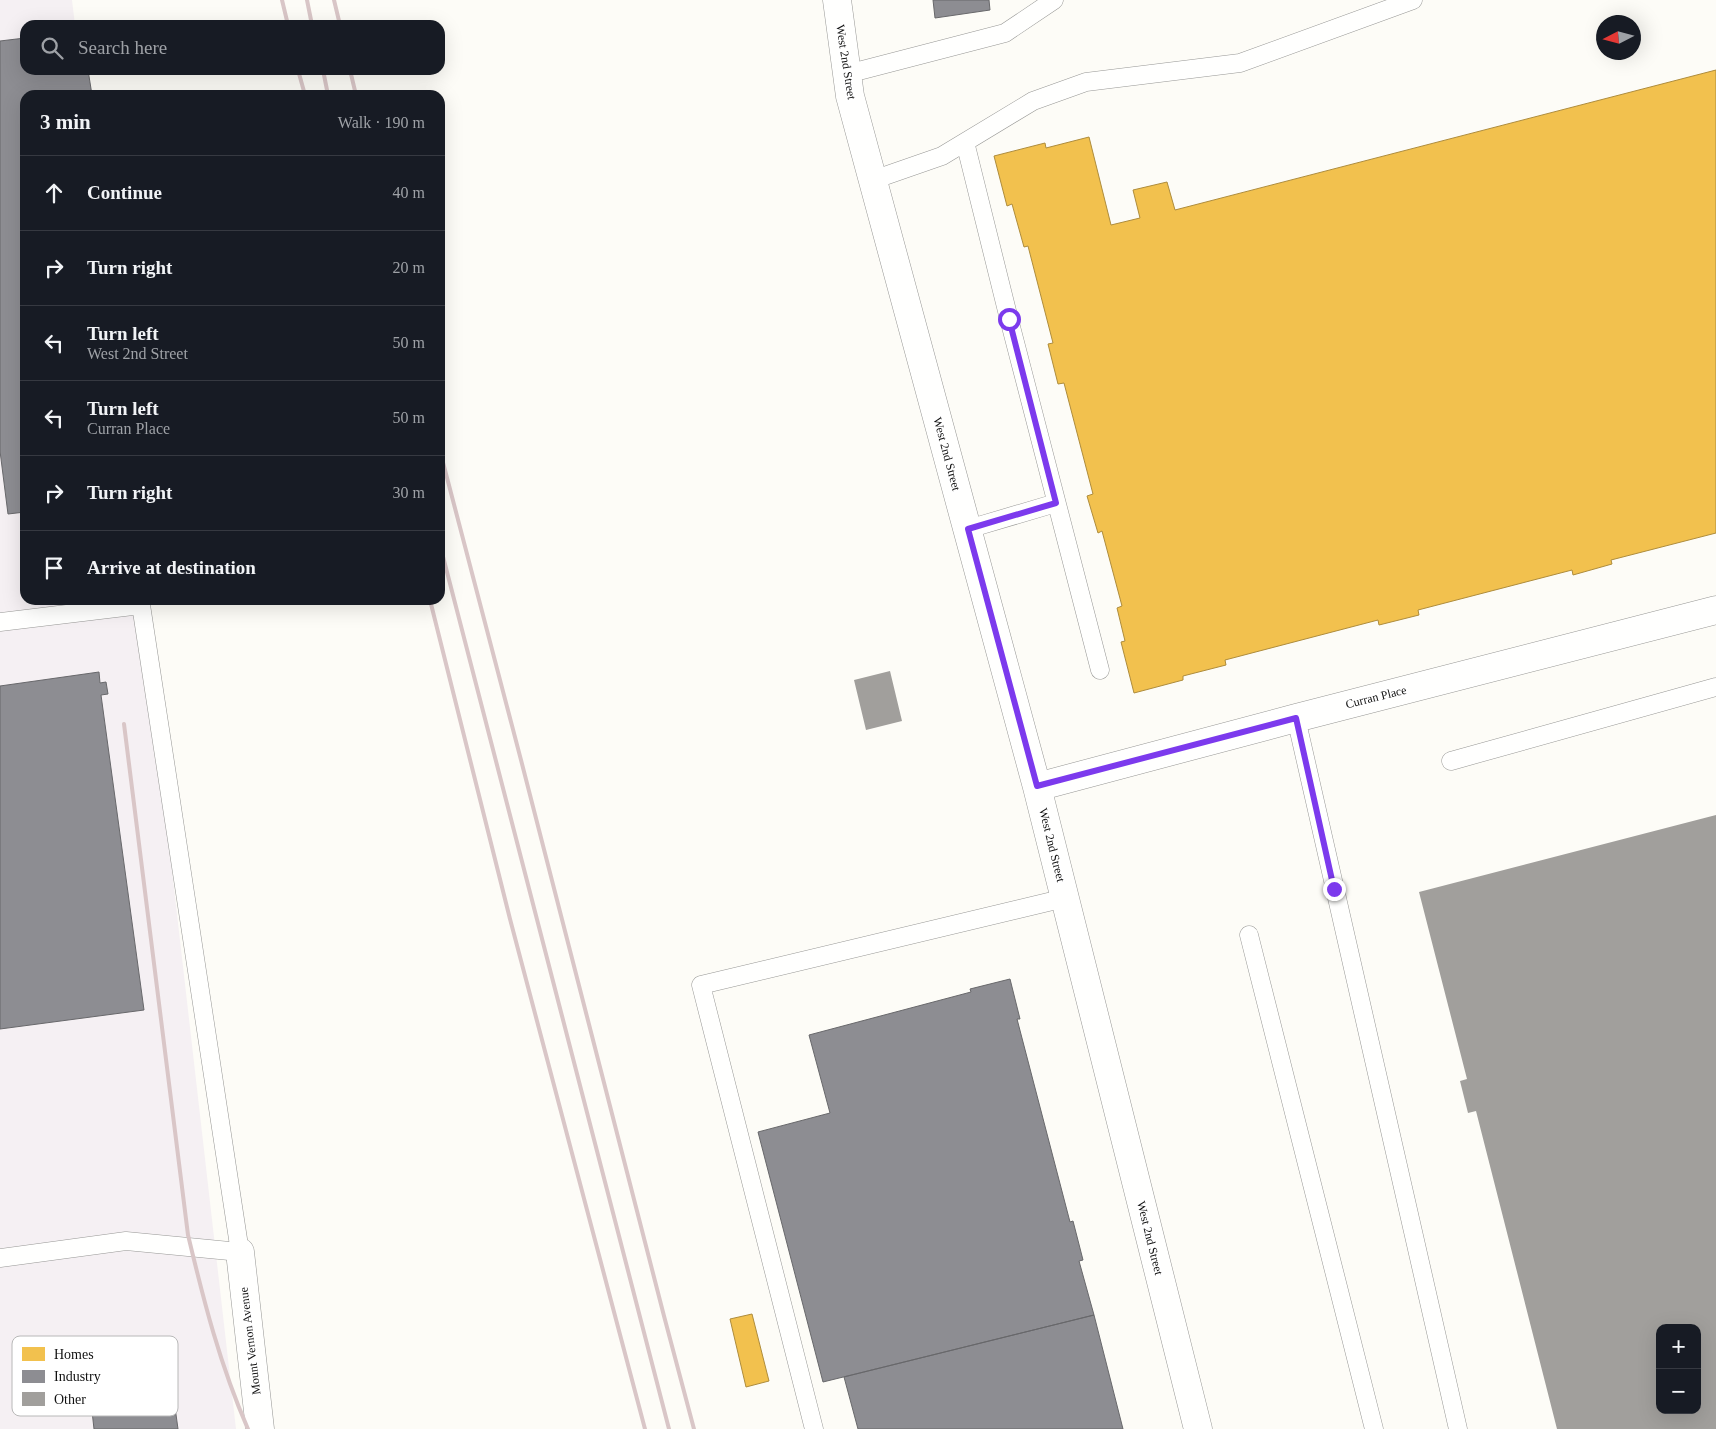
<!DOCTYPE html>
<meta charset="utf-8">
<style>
:root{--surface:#171b24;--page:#242831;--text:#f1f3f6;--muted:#9ea1a6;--line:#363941}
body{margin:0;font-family:"Times New Roman",serif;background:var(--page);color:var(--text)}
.controls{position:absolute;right:15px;bottom:15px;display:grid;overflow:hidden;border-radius:10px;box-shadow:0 5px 20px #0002}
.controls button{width:45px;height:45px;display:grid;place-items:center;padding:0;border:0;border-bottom:1px solid var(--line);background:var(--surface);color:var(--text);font:25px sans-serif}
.compass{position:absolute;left:1596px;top:15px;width:45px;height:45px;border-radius:50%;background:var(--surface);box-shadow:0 5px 20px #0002;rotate:264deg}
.stop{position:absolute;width:15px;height:15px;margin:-11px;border:4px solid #7c3aed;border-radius:50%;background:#fff}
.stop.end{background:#7c3aed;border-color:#fff;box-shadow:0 1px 5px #0008}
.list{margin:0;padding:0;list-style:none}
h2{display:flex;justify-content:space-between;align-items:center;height:65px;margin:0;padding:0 20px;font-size:21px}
h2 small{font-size:16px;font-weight:400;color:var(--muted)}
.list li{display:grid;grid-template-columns:32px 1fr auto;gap:15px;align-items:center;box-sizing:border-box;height:75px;padding:0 20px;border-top:1px solid var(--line)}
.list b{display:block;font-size:19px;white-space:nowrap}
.list p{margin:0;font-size:16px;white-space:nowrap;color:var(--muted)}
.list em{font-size:16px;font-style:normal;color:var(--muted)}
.icon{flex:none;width:28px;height:28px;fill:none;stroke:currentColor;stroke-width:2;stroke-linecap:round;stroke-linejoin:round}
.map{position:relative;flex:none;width:1716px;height:1429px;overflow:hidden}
.search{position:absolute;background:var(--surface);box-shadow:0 5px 20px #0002;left:20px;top:20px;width:425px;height:55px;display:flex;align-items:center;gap:12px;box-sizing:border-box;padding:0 18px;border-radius:15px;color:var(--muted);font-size:19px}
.panel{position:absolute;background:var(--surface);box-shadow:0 5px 20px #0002;left:20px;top:90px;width:425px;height:515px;border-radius:15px}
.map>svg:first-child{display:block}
.industrial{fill:#f5f0f3}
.homes{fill:#f2c14e;stroke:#ae8c3c}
.industry{fill:#8d8d92;stroke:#68686b}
.building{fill:#a19f9c;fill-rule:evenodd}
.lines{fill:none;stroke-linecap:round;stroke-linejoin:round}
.service-casing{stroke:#979795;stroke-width:19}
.minor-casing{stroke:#979795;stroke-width:29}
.service{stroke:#fffffe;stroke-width:18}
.minor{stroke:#fffffe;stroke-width:28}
.rail{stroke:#d9c6c7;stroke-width:4}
.route{stroke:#7c3aed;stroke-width:6}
.labels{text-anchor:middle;stroke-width:5;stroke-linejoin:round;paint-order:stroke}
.street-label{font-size:12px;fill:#111;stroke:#fff}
.key{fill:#fff;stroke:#b8b8b8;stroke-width:1}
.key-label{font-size:14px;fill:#111}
</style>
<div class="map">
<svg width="1716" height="1429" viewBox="0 0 1716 1429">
<rect width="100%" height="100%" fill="#fdfcf7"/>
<path class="industrial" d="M0,0H72L75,25H25V600H141L236,1429H0Z"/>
<path class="homes" d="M1716,70V533L1611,560L1612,564L1573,575L1572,570L1418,610L1419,615L1379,625L1378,620L1225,660L1226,665L1183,676V680L1134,693L1121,642L1125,641L1117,608L1122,606L1102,531L1098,533L1087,496L1093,494L1064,383L1058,384L1048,344L1053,343L1028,246L1024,247L1012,204L1007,206L994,156L1045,143L1046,148L1089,137L1111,225L1140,218L1133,190L1167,182L1175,210Z
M752,1314L769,1381L746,1387L730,1319Z"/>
<path class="industry" d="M933,0H989L990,10L935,18Z
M25,38V70H88L92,95H25V512L8,514L0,451V41Z
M99,672L100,683L106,682L108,694L101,695L144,1010L0,1029V686Z
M1010,979L1020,1019H1017L1070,1222L1073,1221L1083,1260L1079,1261L1094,1315L823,1382L758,1132L830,1113L809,1035L971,992L970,989Z
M1094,1315L1123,1429H858L844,1377Z
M174,1400L178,1429H94L92,1411Z"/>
<path class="building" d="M890,671L902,721L866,730L854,680Z
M1716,815V1429H1557L1476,1111L1468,1113L1460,1081L1467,1079L1419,892ZM1660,1328H1697V1410H1660Z"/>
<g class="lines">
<defs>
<path id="service" d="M847,74L1005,33L1054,0
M965,142L1009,319L1100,670
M873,180L942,156L1033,101L1086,82L1240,63L1413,0
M968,529L1056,503
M0,622L141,605L240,1252L126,1241L0,1258
M1296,718L1458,1429
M1451,761L1716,687
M1249,935L1374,1429
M814,1429L701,985L1065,898"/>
<path id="minor" d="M837,0L850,96L1037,787L1198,1429
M1037,787L1296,718L1716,610
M240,1252L260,1429"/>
</defs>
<use href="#service" class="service-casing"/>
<use href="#minor" class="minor-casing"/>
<use href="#service" class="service"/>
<use href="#minor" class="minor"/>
<path class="rail" d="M282,0L288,25
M307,0L312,25
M334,0L340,25
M298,70L305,95
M323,70L328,95
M350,70L356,95
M440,451L521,760L664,1316L694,1429
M440,545L669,1429
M430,600L510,919L645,1429
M124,724L188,1235C204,1302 220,1365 248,1429"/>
</g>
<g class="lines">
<path class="route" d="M1009,319L1056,503L968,529L1037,786L1296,718L1334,889"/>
</g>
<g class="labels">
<g class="street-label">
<text transform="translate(846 62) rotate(81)" y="4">West 2nd Street</text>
<text transform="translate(947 454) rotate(75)" y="4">West 2nd Street</text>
<text transform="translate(1376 697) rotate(-14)" y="4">Curran Place</text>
<text transform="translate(1052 845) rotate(76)" y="4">West 2nd Street</text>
<text transform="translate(1150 1238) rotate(76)" y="4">West 2nd Street</text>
<text transform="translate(250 1341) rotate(-97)" y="4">Mount Vernon Avenue</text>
</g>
</g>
<rect x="12" y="1336" width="166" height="80" rx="8" class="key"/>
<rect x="22" y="1347" width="23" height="14" fill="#f2c14e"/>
<rect x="22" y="1370" width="23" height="13" fill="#8d8d92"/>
<rect x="22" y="1392" width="23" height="14" fill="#a19f9c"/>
<g class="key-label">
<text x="54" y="1359">Homes</text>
<text x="54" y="1381">Industry</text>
<text x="54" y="1404">Other</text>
</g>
</svg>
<div class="controls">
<button>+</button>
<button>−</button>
</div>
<svg class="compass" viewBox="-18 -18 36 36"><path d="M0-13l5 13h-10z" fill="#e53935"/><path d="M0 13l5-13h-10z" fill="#9ea1a6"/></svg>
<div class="stop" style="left:1009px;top:319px"></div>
<div class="stop end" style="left:1334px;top:889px"></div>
<div class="search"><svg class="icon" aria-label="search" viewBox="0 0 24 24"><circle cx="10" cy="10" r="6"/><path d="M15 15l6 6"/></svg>Search here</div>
<section class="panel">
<h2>3 min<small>Walk · 190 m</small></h2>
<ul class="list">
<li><svg class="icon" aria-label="ahead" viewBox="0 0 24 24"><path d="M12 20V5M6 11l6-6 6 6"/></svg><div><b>Continue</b></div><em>40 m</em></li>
<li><svg class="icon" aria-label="right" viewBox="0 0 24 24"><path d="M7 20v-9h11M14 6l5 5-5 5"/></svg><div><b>Turn right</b></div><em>20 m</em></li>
<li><svg class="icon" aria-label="left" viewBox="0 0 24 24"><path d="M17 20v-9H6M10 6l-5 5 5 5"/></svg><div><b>Turn left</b><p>West 2nd Street</p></div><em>50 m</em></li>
<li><svg class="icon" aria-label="left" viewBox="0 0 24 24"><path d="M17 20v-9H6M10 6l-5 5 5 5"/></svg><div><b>Turn left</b><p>Curran Place</p></div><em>50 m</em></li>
<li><svg class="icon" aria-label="right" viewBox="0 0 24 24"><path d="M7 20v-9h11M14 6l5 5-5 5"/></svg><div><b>Turn right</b></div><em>30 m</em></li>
<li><svg class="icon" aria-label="arrive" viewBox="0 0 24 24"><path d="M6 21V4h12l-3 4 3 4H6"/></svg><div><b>Arrive at destination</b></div></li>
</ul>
</section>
</div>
